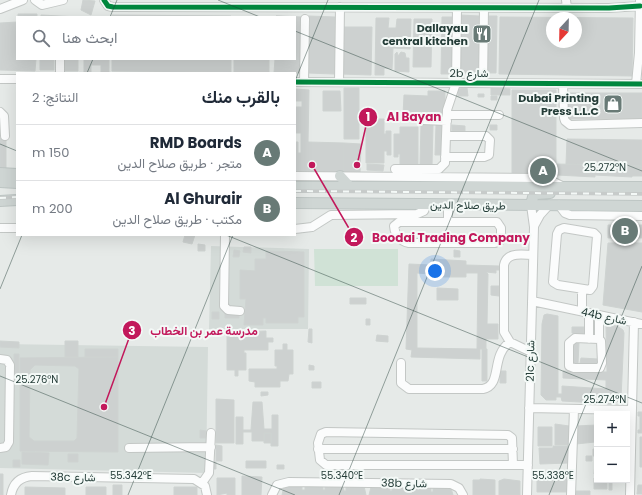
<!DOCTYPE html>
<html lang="ar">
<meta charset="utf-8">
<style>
:root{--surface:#fff;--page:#f2f2f3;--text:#1f2937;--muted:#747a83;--line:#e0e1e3;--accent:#687a76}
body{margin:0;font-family:Poppins,Vazirmatn,sans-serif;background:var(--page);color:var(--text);direction:rtl}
.controls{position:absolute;right:12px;bottom:12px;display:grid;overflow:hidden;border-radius:0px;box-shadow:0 4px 16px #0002}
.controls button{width:36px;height:36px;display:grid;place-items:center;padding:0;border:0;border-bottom:1px solid var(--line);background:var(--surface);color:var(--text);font:20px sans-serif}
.compass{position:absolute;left:546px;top:12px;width:36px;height:36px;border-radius:50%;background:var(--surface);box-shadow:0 4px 16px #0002;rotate:202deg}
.you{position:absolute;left:435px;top:271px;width:14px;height:14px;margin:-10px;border:3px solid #fff;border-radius:50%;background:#1a73e8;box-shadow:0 0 0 6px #1a73e833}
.badge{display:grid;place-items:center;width:26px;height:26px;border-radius:50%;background:var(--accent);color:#fff;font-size:13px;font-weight:700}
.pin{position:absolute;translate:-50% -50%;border:2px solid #fff;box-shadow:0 1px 4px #0006}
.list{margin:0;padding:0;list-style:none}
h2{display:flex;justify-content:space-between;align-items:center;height:52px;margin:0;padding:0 16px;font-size:17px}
h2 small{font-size:13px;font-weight:400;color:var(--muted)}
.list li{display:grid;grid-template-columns:26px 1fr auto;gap:12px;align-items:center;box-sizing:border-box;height:56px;padding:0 16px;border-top:1px solid var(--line)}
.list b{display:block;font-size:15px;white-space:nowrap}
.list p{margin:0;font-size:13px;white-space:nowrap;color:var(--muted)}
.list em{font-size:13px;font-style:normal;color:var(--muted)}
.icon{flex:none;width:22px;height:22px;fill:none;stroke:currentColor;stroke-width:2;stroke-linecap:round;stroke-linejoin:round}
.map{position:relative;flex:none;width:642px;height:495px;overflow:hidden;direction:ltr}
.search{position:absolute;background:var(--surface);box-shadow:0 4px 16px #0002;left:16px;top:16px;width:280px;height:44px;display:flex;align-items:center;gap:10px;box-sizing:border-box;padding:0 14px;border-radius:0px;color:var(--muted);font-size:15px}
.panel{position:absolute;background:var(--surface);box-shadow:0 4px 16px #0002;left:16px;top:72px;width:280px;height:164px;border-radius:0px;direction:rtl}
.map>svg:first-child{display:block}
.built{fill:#d4dbd8}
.green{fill:#d0e2d6}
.building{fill:#cdd1d0;stroke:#ced3d1;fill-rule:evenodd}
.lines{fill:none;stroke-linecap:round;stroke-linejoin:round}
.minor-casing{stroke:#c3c7c5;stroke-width:10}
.major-casing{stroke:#bec6c4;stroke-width:12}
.minor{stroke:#fbfcfc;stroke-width:8}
.major{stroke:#cfd6d4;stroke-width:10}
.rail-casing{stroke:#c7cbca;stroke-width:3.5}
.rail{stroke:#f4f9f7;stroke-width:2;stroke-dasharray:6;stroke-linecap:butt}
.cycleway-casing{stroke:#f4f9f7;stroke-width:8}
.cycleway{stroke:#00873e;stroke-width:5}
.ticks{fill:none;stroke:#243d38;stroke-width:1;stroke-opacity:0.45}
.labels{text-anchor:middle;stroke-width:4;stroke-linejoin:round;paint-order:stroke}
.poi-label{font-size:11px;font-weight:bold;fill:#243d38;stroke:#f4f9f7;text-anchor:end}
.street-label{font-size:11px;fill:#243d38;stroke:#f4f9f7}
.ticks-label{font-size:10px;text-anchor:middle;fill:#243d38;stroke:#f4f9f7;stroke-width:4;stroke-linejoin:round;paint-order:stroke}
.leader{fill:none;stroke:#c2185b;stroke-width:1.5}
.callout-dot{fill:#c2185b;stroke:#f4f9f7;stroke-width:1.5}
.mark-label{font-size:12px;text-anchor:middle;font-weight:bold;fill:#fff}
.callout-label{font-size:12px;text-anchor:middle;font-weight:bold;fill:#c2185b;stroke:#f4f9f7;stroke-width:4;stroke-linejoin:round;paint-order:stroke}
</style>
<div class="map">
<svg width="642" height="495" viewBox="0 0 642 495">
<rect width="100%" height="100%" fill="#e6eae8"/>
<path class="built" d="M211,246L309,249L308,329H209Z
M0,344L208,347L206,473L0,468Z"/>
<path class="green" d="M314,249H398V286H315Z"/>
<path class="building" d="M83,0L95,1L91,15L81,10Z
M18,14H37V17H18Z
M41,15L78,17H41Z
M112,15L231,16V17H112Z
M460,15L479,16L478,73H459Z
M276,16L302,17L301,73H274L275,59H295V17Z
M309,16L335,17L334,74L308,73Z
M488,16H497L496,73H487Z
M442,17H454L453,74H441Z
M500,17L633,18L632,76L499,74ZM552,18H576V42H552Z
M376,18H389L388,28H396L397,19H411L410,49L393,48L392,69L384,68V75H375Z
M414,19H432L431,67H413Z
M17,22V59H36L35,71L0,70V23Z
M342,27H372L371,75L341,74Z
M397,52L398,56L401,52L405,53L406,58H409V72L395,71V54Z
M40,59H54V70H40Z
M63,59H78V71H63Z
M84,59H109V72H101V65H91V72H84Z
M112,59H231V72L112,71Z
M234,59H269V72H234Z
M344,88H359V139H344Z
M467,88L468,96H458V89Z
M491,88L510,89V95H491Z
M295,89L309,90L308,142L344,143L343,173L295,172V142H298V153H301V133H295V107H302V101H295Z
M512,90H556V174H512Z
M323,91H340L341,111H323Z
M428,91H445V113H436V119L403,116L404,95L428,96Z
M567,93H642V119H567Z
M478,94H484V97H478Z
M491,96H497V100H491Z
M366,119H384V134H386V131H391V155H387V151H384V163H366Z
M421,124H433L432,166L420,165Z
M436,125H442L441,155H435Z
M452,125L465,126V131H452Z
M490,125H497V130H490Z
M400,127H418V165H400V154H398V157H394V134H400Z
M0,138H6V169H0Z
M567,139L642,140V166L566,164Z
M344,143L361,144L360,174L343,173Z
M367,164L384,165L383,171L367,170Z
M557,164L642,166V176H632V177L595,175V177L557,175Z
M615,220H620V225H615Z
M608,225H642V238H608Z
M185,235H195L192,244L183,242Z
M608,243H642V312L603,305Z
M198,244L205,245V251H198Z
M244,247H251V253L243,252Z
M234,250L240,251L239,257H233Z
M454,250L460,251V257H454Z
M266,251L304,252V317H298V323H266V318H263V325H244L246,299H240V270L255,271V259H266Z
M431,259L466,261V265L499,266V270H496V273L486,272L488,274L487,324H498V339H486V349H480V359L411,357L412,350L406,349L409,264L431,265ZM417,273L430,274L429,277H466V273H478L477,349L417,348Z
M491,286H499V296L491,295Z
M437,288L458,289V300H437Z
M350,298H366V304H350Z
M212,312H219V319H212Z
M225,312H239V318H225Z
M547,314L558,316V394H562V386L606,389V380L563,378V371L607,372L606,326L607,325L617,326L623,330L624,333L621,398L615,404L562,401L561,397H556V400H546L541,395L542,324L544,315Z
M366,319H370V325H366Z
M572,327H584V334L572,333Z
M309,329H312V343L308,342Z
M266,331V338H273V342H268V350H244V353H246V370H238V376H235V370H227V335L241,334V332Z
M377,335L388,336V342L376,341Z
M0,341L19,342V348L0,347Z
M65,341H78V357H65Z
M574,342H579L578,364L573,363Z
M283,344H287V350H293V374H289L288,381H280V387H255V382L249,381V369H277V366H275V350H283Z
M85,349H118V357H85Z
M482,349H487V381H482Z
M14,354H19V377H14Z
M118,357V452L20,451V358ZM35,365L75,366L79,369L77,438L74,441H34L29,437L30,370Z
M581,358L598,359V364L580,363Z
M309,365L314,366V370H309Z
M500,371H506V383H500Z
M312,382H321V388H312Z
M261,392H268V395L261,396Z
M216,399L234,400V443H216Z
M253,402H262L264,429H272V415H278V446H271V433H264V441H252V432H243V444H236V417H243V430H251Z
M638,412H642V433H638V430H640V416H638Z
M555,424L569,426V445H555Z
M597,425V439H595V442L576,444V426Z
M538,427H552V446H538Z
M200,430L206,431V438H200Z
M264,433H271V443H264Z
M640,437H642V467H640Z
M216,445L222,446V461H216Z
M553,446H569V463L540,464L539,448H553Z
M593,449H597V456H593Z
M22,452L49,453L48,465L22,464Z
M68,454H78V462H68Z
M586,456H592V461H586Z
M13,460H20V467H13Z
M246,461H266V468H246Z
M211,462H216V469H211Z
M595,464H597V474H594Z
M277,465H284V469H277Z
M537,471H568V492H537Z
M0,474H3V495H0Z
M242,476L262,477L261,495H242Z
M217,478H235V495H227V493L217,495Z
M594,478H597V480H607V489H594Z
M480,479L495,480V495H473V480H480Z
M504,479L520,481V495H499V481Z
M609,480H612V490H609Z
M113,485H122V495H113Z
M638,485H642V494H637Z
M284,486H302V490H305V487H323V490H325V487L343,486L344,491H346V486H364L366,495H282Z
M25,487L65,488V495H25Z
M86,487H106V495H86Z
M174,487H197V495H174Z
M371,487H390V491H392V487H411L410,492H412V487L431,488V492H433V488H451L453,495H369Z
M575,491H590V495H575Z"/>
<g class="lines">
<defs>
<path id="minor" d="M35,0L42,5L63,0
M104,0L108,6L113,7L609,8L640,6
M566,0L567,8
M0,9L23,0
M60,73V59
M0,79H17
M295,82L642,84
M304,82L305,19
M339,82L340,7
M483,83L484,8
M563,84L564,118L565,121L570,125L642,123
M636,84L639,53L640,0
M0,112L4,116L5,136
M447,115H499
M423,120L447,121
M445,157H484L489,155L490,140L486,136H446
M395,169H439L445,163L447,110L456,83L457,8
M295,176L539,178L552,181L564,187
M448,204V222
M559,205L565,213L570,215L642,216
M399,222H497L501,228V240L495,243H409C400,241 395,236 394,226Z
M534,226L540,215L549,205
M0,228H17
M564,228L594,233L597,236L593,286L590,290L558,285L553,282L557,234L559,230Z
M295,229L312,227L331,215L417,214L424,211L427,204
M225,235L224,306L228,310L240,311
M582,290V311
M532,301L642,324
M575,338L599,339L601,341L602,363L600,368H574L569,366V343Z
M589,339V313
M599,339V315
M531,352L510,342L504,332V265C507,251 523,255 533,255
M0,359L7,360L10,365L9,442L6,447L0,448
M401,363V383L409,389H483C503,385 490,356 510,342
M529,408L632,410
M129,448L211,447
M318,449H513
M513,465L512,438L508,435L326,432L321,434L318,443L320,460L326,465H528
M202,483L209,473L211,433
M11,495C13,483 20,477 32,476L194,479L205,486L207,495
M272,495L277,485L289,482L451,484L459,488L463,495
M527,495L534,227L531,205
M571,495L574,409
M630,495L634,322"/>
<path id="major" d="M0,173L17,174
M340,176L350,187
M0,182L17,183
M295,187H642
M0,201L17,200
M295,203L642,206
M531,205L533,197L536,194L550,193"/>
</defs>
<use href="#minor" class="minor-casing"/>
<use href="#major" class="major-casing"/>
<use href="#minor" class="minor"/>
<use href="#major" class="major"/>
<defs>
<path id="rail" d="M295,191L642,194
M0,198L17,197"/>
</defs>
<use href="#rail" class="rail-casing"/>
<use href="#rail" class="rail"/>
<defs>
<path id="cycleway" d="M104,0L108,6L113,7L609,8L640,6
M295,82L642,84"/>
</defs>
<use href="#cycleway" class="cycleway-casing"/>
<use href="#cycleway" class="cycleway"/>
</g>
<path class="ticks" d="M218,0L260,17M110,17L117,0M295,31L642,171M87,73L93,59M295,81L328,0M0,144L17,151M226,235L642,403M0,289L22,235M0,376L295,495M128,495L233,235M339,495L539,0M549,495L642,266"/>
<defs>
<symbol id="restaurant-square" viewBox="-11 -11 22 22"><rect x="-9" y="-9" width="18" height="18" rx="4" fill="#687a76" stroke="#f4f9f7"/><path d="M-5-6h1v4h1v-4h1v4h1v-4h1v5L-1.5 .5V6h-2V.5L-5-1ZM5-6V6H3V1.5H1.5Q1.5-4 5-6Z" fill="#fff"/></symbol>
<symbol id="shop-square" viewBox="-11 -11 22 22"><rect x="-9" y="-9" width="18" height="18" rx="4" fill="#687a76" stroke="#f4f9f7"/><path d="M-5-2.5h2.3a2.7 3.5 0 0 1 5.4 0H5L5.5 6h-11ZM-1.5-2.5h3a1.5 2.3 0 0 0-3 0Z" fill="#fff"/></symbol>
</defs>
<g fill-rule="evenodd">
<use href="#restaurant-square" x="471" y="23" width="22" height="22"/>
<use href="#shop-square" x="602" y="93" width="22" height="22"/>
</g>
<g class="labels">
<g class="poi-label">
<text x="468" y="32">Dallayau<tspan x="468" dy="13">central kitchen</tspan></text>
<text x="599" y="102">Dubai Printing<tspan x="599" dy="13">Press L.L.C</tspan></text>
</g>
<g class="street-label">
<text x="469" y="77">2b شارع</text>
<text transform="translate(468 205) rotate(1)" y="4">طريق صلاح الدين</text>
<text transform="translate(604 316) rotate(12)" y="4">44b شارع</text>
<text transform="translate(530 361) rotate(-89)" y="4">21c شارع</text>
<text transform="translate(73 477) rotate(1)" y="4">38c شارع</text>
<text transform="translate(404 483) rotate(1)" y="4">38b شارع</text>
</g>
</g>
<g class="ticks-label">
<text x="605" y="171">25.272°N</text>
<text x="37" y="383">25.276°N</text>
<text x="605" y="403">25.274°N</text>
<text x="131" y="479">55.342°E</text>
<text x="342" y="479">55.340°E</text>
<text x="553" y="479">55.338°E</text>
</g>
<path class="leader" d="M357 165L368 117M312 165L354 237M104 407L132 330"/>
<g class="callout-dot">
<circle cx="357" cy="165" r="4"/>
<circle cx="312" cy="165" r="4"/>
<circle cx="104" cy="407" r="4"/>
<circle cx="368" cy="117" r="10"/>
<circle cx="354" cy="237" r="10"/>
<circle cx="132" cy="330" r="10"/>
</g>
<g class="mark-label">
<text x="368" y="121">1</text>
<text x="354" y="242">2</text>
<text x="132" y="335">3</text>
</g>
<g class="callout-label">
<text x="414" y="121">Al Bayan</text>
<text x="451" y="242">Boodai Trading Company</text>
<text x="204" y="335">مدرسة عمر بن الخطاب</text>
</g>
</svg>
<div class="controls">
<button>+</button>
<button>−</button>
</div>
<svg class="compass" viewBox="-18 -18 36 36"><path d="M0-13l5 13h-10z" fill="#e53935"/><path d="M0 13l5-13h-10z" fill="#747a83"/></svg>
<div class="you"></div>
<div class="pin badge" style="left:543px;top:171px">A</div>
<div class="pin badge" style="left:625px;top:231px">B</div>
<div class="search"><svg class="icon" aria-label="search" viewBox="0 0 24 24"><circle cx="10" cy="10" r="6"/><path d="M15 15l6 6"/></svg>ابحث هنا</div>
<section class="panel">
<h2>بالقرب منك<small>النتائج: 2</small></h2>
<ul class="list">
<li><span class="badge">A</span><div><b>RMD Boards</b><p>متجر · طريق صلاح الدين</p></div><em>150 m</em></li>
<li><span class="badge">B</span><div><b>Al Ghurair</b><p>مكتب · طريق صلاح الدين</p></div><em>200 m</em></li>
</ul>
</section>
</div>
